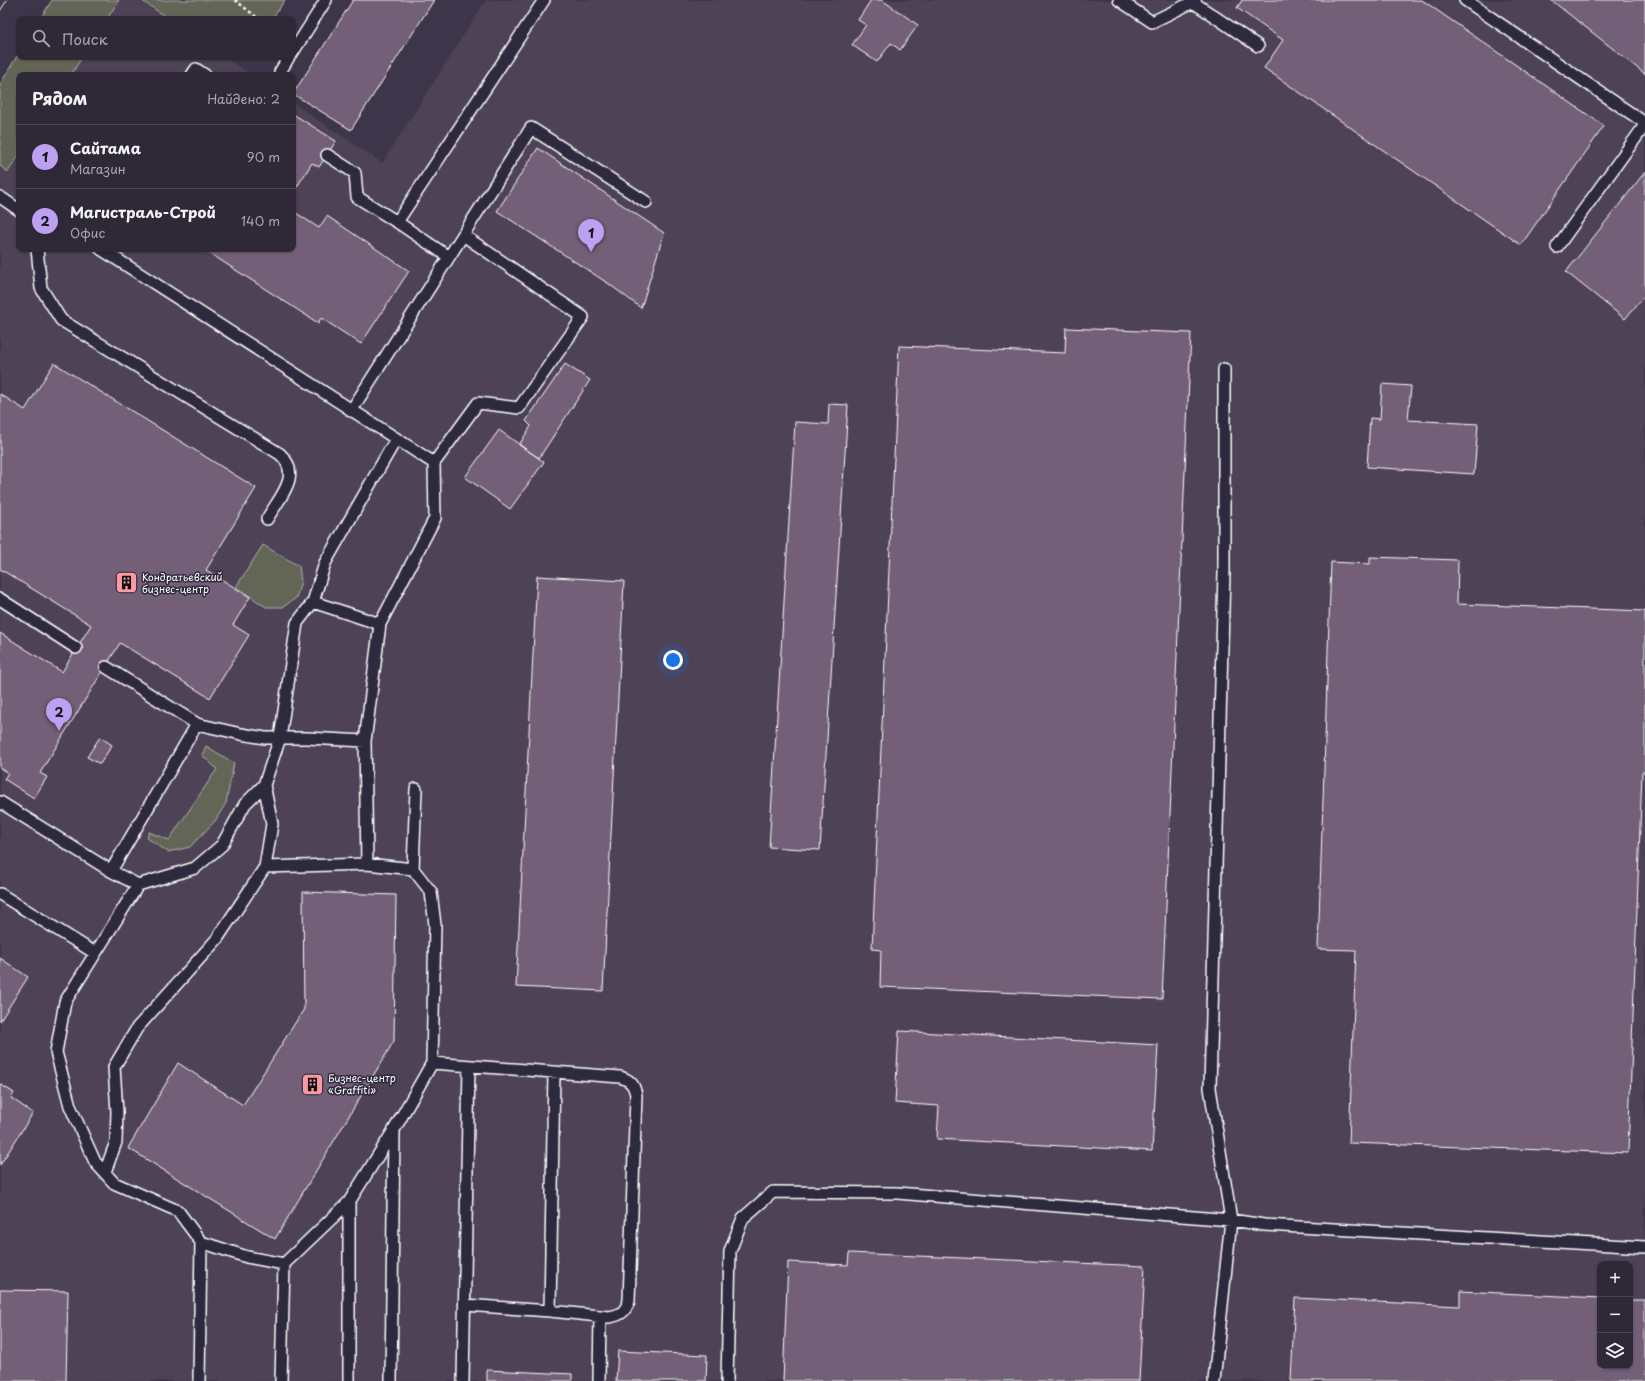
<!DOCTYPE html>
<html lang="ru">
<meta charset="utf-8">
<style>
:root{--surface:#2e2837;--page:#3a3442;--text:#f1f3f6;--muted:#a7a6ad;--line:#494452;--accent:#bca0f2}
body{margin:0;font-family:"Playpen Sans",sans-serif;background:var(--page);color:var(--text)}
.controls{position:absolute;right:12px;bottom:12px;display:grid;overflow:hidden;border-radius:8px;box-shadow:0 1px 3px #0004}
.controls button{width:36px;height:36px;display:grid;place-items:center;padding:0;border:0;border-bottom:1px solid var(--line);background:var(--surface);color:var(--text);font:20px sans-serif}
.you{position:absolute;left:673px;top:660px;width:14px;height:14px;margin:-10px;border:3px solid #fff;border-radius:50%;background:#1a73e8;box-shadow:0 0 0 6px #1a73e833}
.badge{display:grid;place-items:center;width:26px;height:26px;border-radius:50%;background:var(--accent);color:#111;font-size:13px;font-weight:700}
.pin{position:absolute;translate:-50% -33px;filter:drop-shadow(0 1px 2px #0008)}
.pin::after{content:'';position:absolute;top:21px;width:14px;height:12px;background:inherit;clip-path:polygon(0 0,100% 0,50% 100%)}
.list{margin:0;padding:0;list-style:none}
h2{display:flex;justify-content:space-between;align-items:center;height:52px;margin:0;padding:0 16px;font-size:17px}
h2 small{font-size:13px;font-weight:400;color:var(--muted)}
.list li{display:grid;grid-template-columns:26px 1fr auto;gap:12px;align-items:center;box-sizing:border-box;height:64px;padding:0 16px;border-top:1px solid var(--line)}
.list b{display:block;font-size:15px;white-space:nowrap}
.list p{margin:0;font-size:13px;white-space:nowrap;color:var(--muted)}
.list em{font-size:13px;font-style:normal;color:var(--muted)}
.icon{flex:none;width:22px;height:22px;fill:none;stroke:currentColor;stroke-width:2;stroke-linecap:round;stroke-linejoin:round}
.map{position:relative;flex:none;width:1645px;height:1381px;overflow:hidden}
.search{position:absolute;background:var(--surface);box-shadow:0 1px 3px #0004;left:16px;top:16px;width:280px;height:44px;display:flex;align-items:center;gap:10px;box-sizing:border-box;padding:0 14px;border-radius:8px;color:var(--muted);font-size:15px}
.panel{position:absolute;background:var(--surface);box-shadow:0 1px 3px #0004;left:16px;top:72px;width:280px;height:180px;border-radius:8px}
.map>svg:first-child{display:block}
.built{fill:#4d4257;fill-rule:evenodd}
.green{fill:#636657;stroke:#b1b2ab}
.building{fill:#735f77;stroke:#fff}
.lines{fill:none;stroke-linecap:round;stroke-linejoin:round}
.service-casing{stroke:#fff;stroke-width:14}
.path{stroke:#fff;stroke-width:2.5;stroke-dasharray:3 3;stroke-linecap:butt}
.service{stroke:#2f2a3d;stroke-width:11}
.tram{stroke:#fff;stroke-width:1}
.labels{text-anchor:middle;stroke-width:3;stroke-linejoin:round;paint-order:stroke}
.poi-label{font-size:10px;fill:#fff;stroke:#2f2a3d;text-anchor:start}
</style>
<div class="map">
<svg width="1645" height="1381" viewBox="0 0 1645 1381">
<rect width="100%" height="100%" fill="#3d3549"/>
<filter id="ink" filterUnits="userSpaceOnUse"><feTurbulence type="fractalNoise" baseFrequency=".025" numOctaves="2"/><feDisplacementMap in="SourceGraphic" scale="8" xChannelSelector="R" yChannelSelector="G"/><feConvolveMatrix kernelMatrix="1 2 1 2 8 2 1 2 1" color-interpolation-filters="sRGB"/></filter>
<g filter="url(#ink)">
<path class="built" d="M119,0H141L169,19H107Z
M486,0H1645V1381H0V166L8,172L19,155V249H293V103L382,163ZM1600,1264H1630V1366H1600Z
M82,57H225L251,75H71Z"/>
<path class="green" d="M52,0H119L107,19H40Z
M141,0H285L272,19H169Z
M19,53V57H82L71,75H19V155L8,172L0,166V84Z
M263,545L299,566L301,582L296,598L283,607H266L236,587Z
M206,746L234,763L226,803L215,821L190,847L168,852L147,838L149,832L169,840L217,769L202,755Z"/>
<path class="building" d="M353,0H434L351,130L293,94Z
M871,0H882L918,25L900,50L891,43L877,62L852,45L866,25L858,20Z
M1242,0H1422L1604,126L1521,245L1264,68L1283,40L1237,8Z
M1551,0H1645V74Z
M293,114L336,141L319,167L312,163L293,193Z
M538,148L664,233L641,308L609,284L497,211Z
M1645,172V295L1625,319L1566,272Z
M293,211L319,228L327,216L409,271L361,344L321,318L318,323L203,249H293Z
M1066,328L1191,333L1162,999L880,987L881,950L872,949L899,346L1065,353Z
M54,363L256,488L206,570L250,597L233,625L249,635L210,698L120,643L40,773L47,777L34,798L4,779L8,773L0,768V633L62,672L91,625L0,569V394L25,410Z
M565,364L590,380L539,458L519,445L531,426L526,421Z
M1382,384L1411,386L1408,420L1478,424L1474,474L1367,467L1370,418L1380,419Z
M829,404L848,405L820,850L769,847L795,422L828,424Z
M499,430L544,462L510,509L465,477Z
M1370,557L1458,560L1457,604L1645,611V772H1642L1628,1153L1349,1143L1356,950L1318,949L1331,562L1370,564Z
M537,576L624,581L603,991L516,987Z
M100,737L112,745L100,764L87,757Z
M303,892L396,895L394,1041L275,1239L128,1148L178,1063L243,1105L304,1009Z
M0,958L28,977L0,1021Z
M899,1031L1158,1045L1152,1151L937,1139L939,1106L895,1103Z
M0,1084L14,1093L11,1098L33,1113L0,1165Z
M849,1253L1145,1266L1139,1381H783L788,1262L848,1265Z
M0,1290L68,1291L66,1381H0Z
M1460,1291L1600,1298V1366H1630V1300H1645V1381H1291L1295,1298L1460,1306Z
M618,1351L707,1355L706,1381H616Z
M487,1370L572,1374V1381H487Z"/>
<g class="lines">
<defs>
<path id="service" d="M1119,0L1152,22L1193,2L1195,0
M1465,0L1645,123
M1193,2L1258,46
M293,52L326,0
M280,72L289,57
M192,75L196,69L205,75
M327,155L355,173L357,197L397,222
M0,197L19,210
M1557,247L1645,125
M37,249L41,288L61,320L280,454C303,475 279,498 267,519
M101,249L434,463L435,518L380,624L365,741L367,864L413,869L431,892L435,925L432,1063L394,1130L349,1202L284,1264L247,1257L201,1242
M449,257L531,128L646,202
M351,411L449,257L397,222L544,0
M434,463L478,403L519,408L583,317L463,235
M0,599L76,648
M313,602L380,624
M106,667L197,724L241,734L265,738H307L365,741
M0,802L111,871L138,885
M265,867L367,864
M413,869L416,789
M111,871L197,724
M0,894L95,953
M432,1063L620,1077C630,1080 634,1084 636,1095L629,1301C625,1312 621,1315 609,1317L550,1311L465,1305
M105,1172L116,1142L117,1112L114,1067L137,1028L217,939L265,867L272,824L264,785
M349,1202V1381
M550,1311L554,1072
M199,1381L201,1242L178,1211L114,1183L95,1162L70,1106L56,1052L65,1002L138,885L195,868L222,845L245,804L264,785L280,738L297,623L313,602L325,563L396,439
M281,1381L284,1264
M391,1381L394,1130
M463,1381L469,1066
M599,1381L600,1316
M727,1381L730,1251L743,1218L773,1192L897,1193L1231,1220L1264,1225L1645,1247
M1214,1381L1231,1220L1210,1088L1224,573V369"/>
</defs>
<use href="#service" class="service-casing"/>
<path class="path" d="M235,0L259,19"/>
<use href="#service" class="service"/>
<path class="tram" d="M0,11L7,0"/>
</g>
</g>
<defs>
<symbol id="building-square" viewBox="-11 -11 22 22"><rect x="-9" y="-9" width="18" height="18" rx="4" fill="#ff9aa2" stroke="#2f2a3d"/><path d="M-4-6H4V6H1V3H-1V6H-4ZM-2.5-4.3h1.7v1.8h-1.7ZM.8-4.3h1.7v1.8H.8ZM-2.5-1h1.7V.8h-1.7ZM.8-1h1.7V.8H.8Z" fill="#111"/></symbol>
</defs>
<g fill-rule="evenodd">
<use href="#building-square" x="114" y="570" width="25" height="25"/>
<use href="#building-square" x="300" y="1072" width="25" height="25"/>
</g>
<g class="labels">
<g class="poi-label">
<text x="142" y="581">Кондратьевский<tspan x="142" dy="12">бизнес-центр</tspan></text>
<text x="328" y="1082">Бизнес-центр<tspan x="328" dy="12">«Graffiti»</tspan></text>
</g>
</g>
</svg>
<div class="controls">
<button>+</button>
<button>−</button>
<button><svg class="icon" aria-label="layers" viewBox="0 0 24 24"><path d="M12 4l9 5-9 5-9-5zM3 14l9 5 9-5"/></svg></button>
</div>
<div class="you"></div>
<div class="pin badge" style="left:591px;top:252px">1</div>
<div class="pin badge" style="left:59px;top:731px">2</div>
<div class="search"><svg class="icon" aria-label="search" viewBox="0 0 24 24"><circle cx="10" cy="10" r="6"/><path d="M15 15l6 6"/></svg>Поиск</div>
<section class="panel">
<h2>Рядом<small>Найдено: 2</small></h2>
<ul class="list">
<li><span class="badge">1</span><div><b>Сайтама</b><p>Магазин</p></div><em>90 m</em></li>
<li><span class="badge">2</span><div><b>Магистраль-Строй</b><p>Офис</p></div><em>140 m</em></li>
</ul>
</section>
</div>
